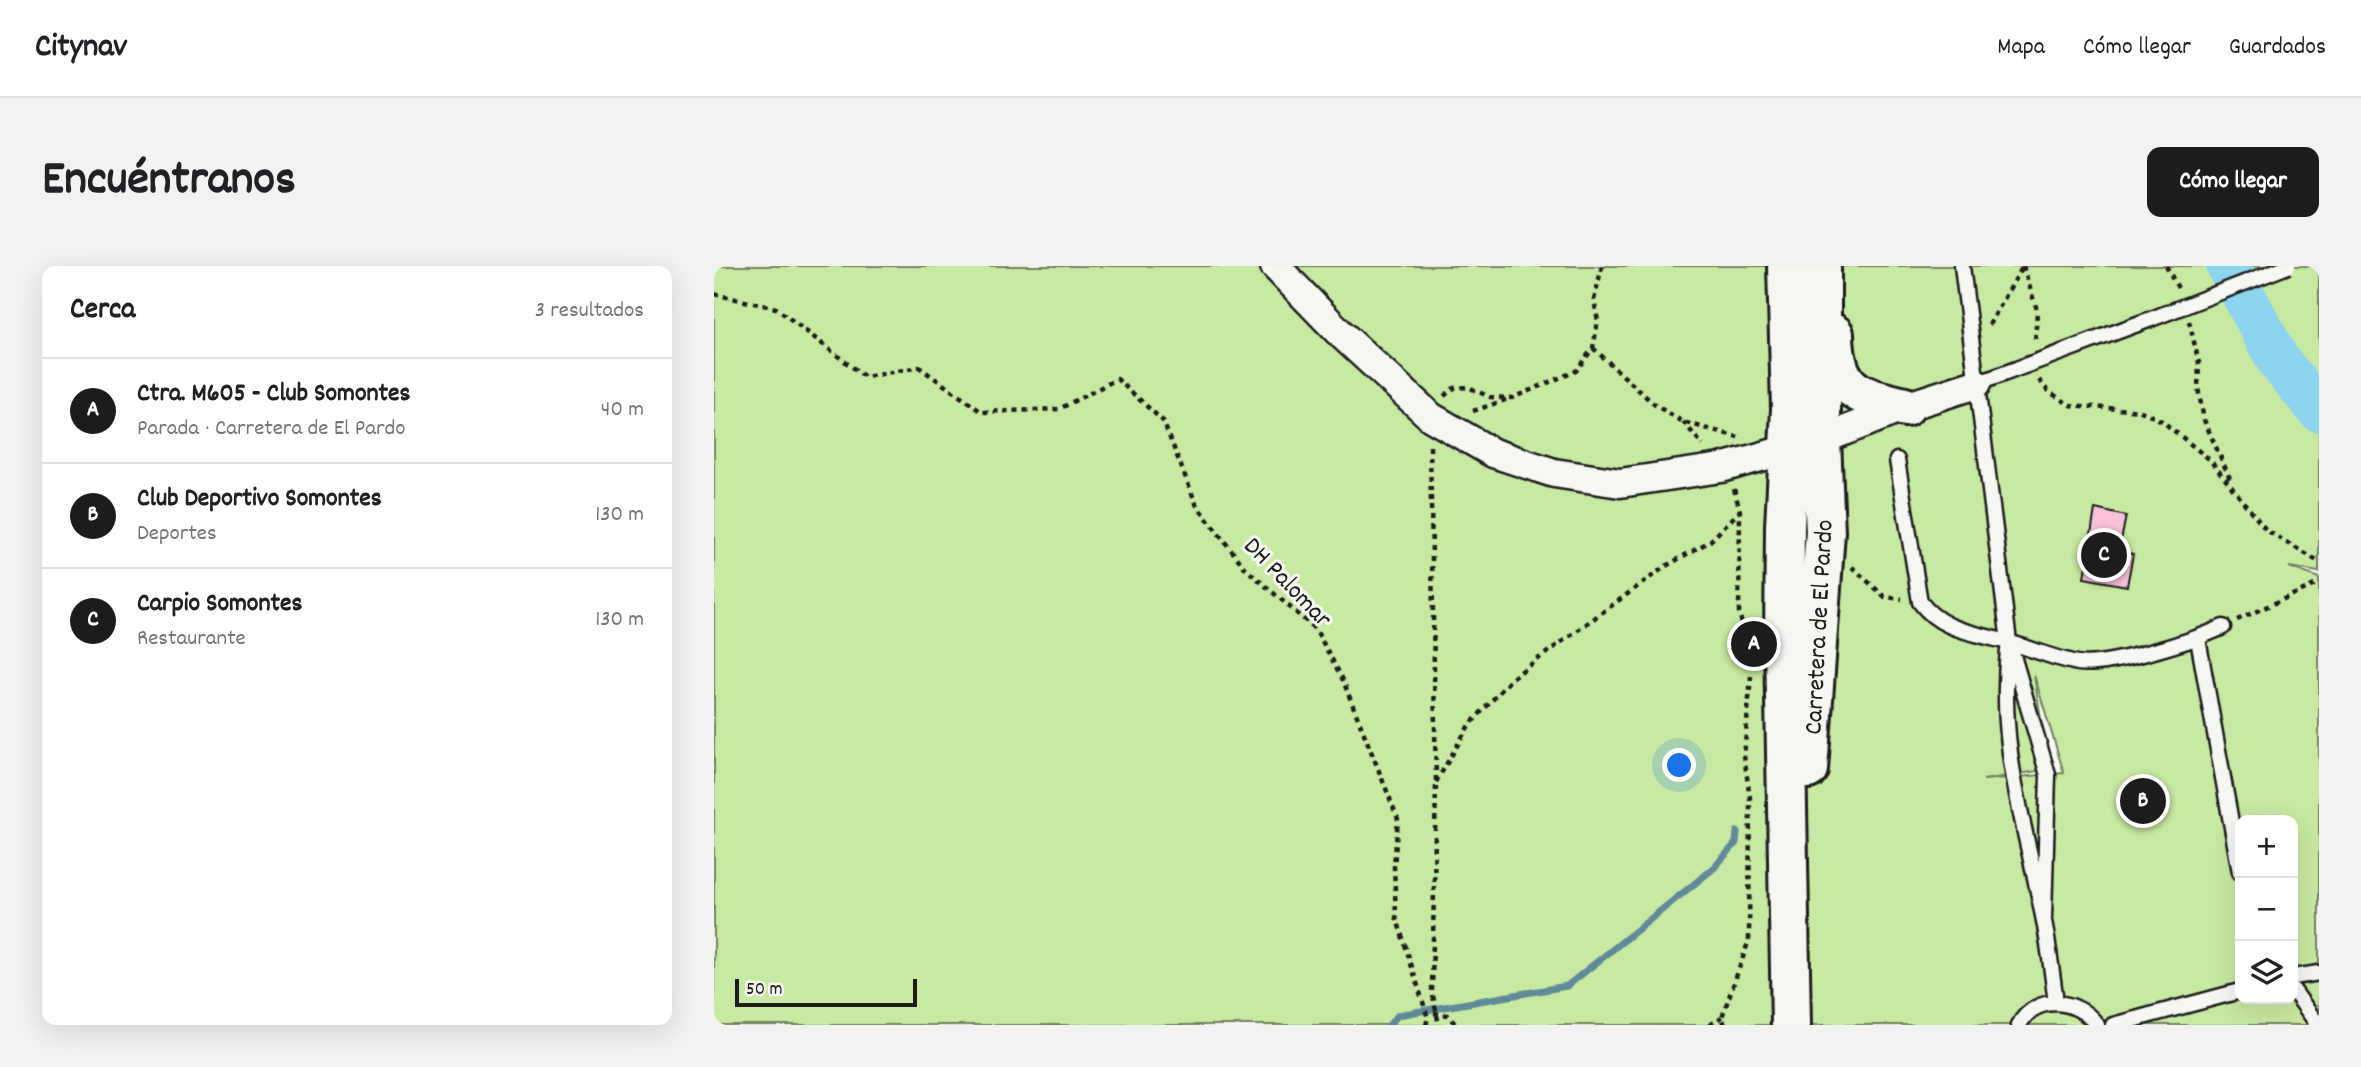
<!DOCTYPE html>
<html lang="es">
<meta charset="utf-8">
<style>
:root{--surface:#fff;--page:#f2f2f2;--text:#202124;--muted:#757577;--line:#e0e0e0;--accent:#1c1c1c}
body{margin:0;font-family:Dekko,sans-serif;background:var(--page);color:var(--text)}
.controls{position:absolute;right:21px;bottom:21px;display:grid;overflow:hidden;border-radius:14px;box-shadow:0 7px 28px #0002}
.controls button{width:63px;height:63px;display:grid;place-items:center;padding:0;border:0;border-bottom:2px solid var(--line);background:var(--surface);color:var(--text);font:35px sans-serif}
.scale{position:absolute;left:21px;bottom:18px;width:182px;box-sizing:border-box;padding-left:7px;border:4px solid #1c1c1c;border-top:0;font-size:19px;line-height:24px;white-space:nowrap;color:#1c1c1c;-webkit-text-stroke:5px #f6f6f2;paint-order:stroke}
.you{position:absolute;left:966px;top:500px;width:24px;height:24px;margin:-18px;border:5px solid #fff;border-radius:50%;background:#1a73e8;box-shadow:0 0 0 10px #1a73e833}
.badge{display:grid;place-items:center;width:46px;height:46px;border-radius:50%;background:var(--accent);color:#fff;font-size:23px;font-weight:700}
.pin{position:absolute;translate:-50% -50%;border:4px solid #fff;box-shadow:0 2px 7px #0006}
.list{margin:0;padding:0;list-style:none}
h2{display:flex;justify-content:space-between;align-items:center;height:91px;margin:0;padding:0 28px;font-size:30px}
h2 small{font-size:23px;font-weight:400;color:var(--muted)}
.list li{display:grid;grid-template-columns:46px 1fr auto;gap:21px;align-items:center;box-sizing:border-box;height:105px;padding:0 28px;border-top:2px solid var(--line)}
.list b{display:block;font-size:26px;white-space:nowrap}
.list p{margin:0;font-size:23px;white-space:nowrap;color:var(--muted)}
.list em{font-size:23px;font-style:normal;color:var(--muted)}
.icon{flex:none;width:38px;height:38px;fill:none;stroke:currentColor;stroke-width:2;stroke-linecap:round;stroke-linejoin:round}
.map{position:relative;flex:none;width:1605px;height:759px;overflow:hidden;border-radius:14px}
header{display:flex;align-items:center;gap:42px;box-sizing:border-box;height:98px;padding:0 35px;background:var(--surface);border-bottom:2px solid var(--line)}
header strong{font-size:33px}
nav{display:flex;gap:38px;margin-inline-start:auto;font-size:24px}
.intro{display:flex;align-items:center;justify-content:space-between;box-sizing:border-box;height:168px;padding:0 42px}
h1{margin:0;font-size:49px}
.button{padding:18px 32px;border-radius:14px;background:var(--accent);color:#fff;font-size:24px;font-weight:700}
main{display:flex;gap:42px;padding:0 42px}
aside{flex:1;background:var(--surface);border-radius:14px;box-shadow:0 7px 28px #0002}
.map>svg:first-child{display:block}
.green{fill:#c8e9a2;stroke:#72825f;stroke-width:2;fill-rule:evenodd}
.lines{fill:none;stroke-linecap:round;stroke-linejoin:round}
.stream{stroke:#608a9a;stroke-width:7}
.river{stroke:#8dd4ee;stroke-width:44}
.building{fill:#fac2da;stroke:#1c1c1c;stroke-width:2}
.lane-casing{stroke:#1c1c1c;stroke-width:19}
.street-casing{stroke:#1c1c1c;stroke-width:33}
.secondary-casing{stroke:#1c1c1c;stroke-width:44}
.path{stroke:#1c1c1c;stroke-width:4.5;stroke-dasharray:5 5;stroke-linecap:butt}
.lane{stroke:#f6f6f2;stroke-width:14}
.street{stroke:#f6f6f2;stroke-width:28}
.secondary{stroke:#f6f6f2;stroke-width:38}
.lane-bridge-casing{stroke:#1c1c1c;stroke-width:19;stroke-linecap:butt}
.lane-bridge{stroke:#f6f6f2;stroke-width:14}
.labels{text-anchor:middle;stroke-width:6;stroke-linejoin:round;paint-order:stroke}
.street-label{font-size:26px;fill:#1c1c1c;stroke:#f6f6f2}
</style>
<header>
<strong>Citynav</strong>
<nav><a>Mapa</a><a>Cómo llegar</a><a>Guardados</a></nav>
</header>
<div class="intro"><h1>Encuéntranos</h1><a class="button">Cómo llegar</a></div>
<main>
<aside>
<h2>Cerca<small>3 resultados</small></h2>
<ul class="list">
<li><span class="badge">A</span><div><b>Ctra. M605 - Club Somontes</b><p>Parada · Carretera de El Pardo</p></div><em>40 m</em></li>
<li><span class="badge">B</span><div><b>Club Deportivo Somontes</b><p>Deportes</p></div><em>130 m</em></li>
<li><span class="badge">C</span><div><b>Carpio Somontes</b><p>Restaurante</p></div><em>130 m</em></li>
</ul>
</aside>
<div class="map">
<svg width="1605" height="759" viewBox="0 0 1605 759">
<rect width="100%" height="100%" fill="#f6f6f2"/>
<filter id="ink" filterUnits="userSpaceOnUse"><feTurbulence type="fractalNoise" baseFrequency=".0143" numOctaves="2"/><feDisplacementMap in="SourceGraphic" scale="14" xChannelSelector="R" yChannelSelector="G"/><feConvolveMatrix kernelMatrix="1 2 1 2 8 2 1 2 1" color-interpolation-filters="sRGB"/></filter>
<g filter="url(#ink)">
<path class="green" d="M0,0H1605V306L1575,301L1605,312V759H0ZM1320,409L1350,507L1269,514L1335,503ZM1526,554H1579V733H1526Z"/>
<g class="lines">
<path class="stream" d="M675,759L684,749L853,720L1000,602L1022,577L1023,566"/>
<path class="river" d="M1514,0L1565,96L1605,144"/>
</g>
<path class="building" d="M1381,243L1412,250L1405,285L1419,288L1413,320L1370,312Z"/>
<g class="lines">
<defs>
<path id="lane" d="M1248,0L1295,376L1334,509L1330,652
M1262,118L1437,53
M1183,194L1206,336C1226,363 1255,366 1286,374C1312,380 1337,392 1364,397C1392,402 1482,374 1509,361
M1484,373L1526,606
M1294,384C1284,482 1311,557 1329,650C1335,679 1338,708 1342,736
M1579,711L1605,707
M1579,724L1604,759
M1305,759C1322,727 1364,733 1383,759
M1399,759L1526,725"/>
<path id="street" d="M561,0L625,66L717,151L779,187L840,207L906,217L1007,202L1107,174L1191,141L1262,118"/>
<path id="secondary" d="M1073,0L1077,143L1071,260L1070,377L1077,759
M1120,68C1121,124 1142,130 1191,141
M1094,503L1111,266L1107,174V0"/>
</defs>
<use href="#lane" class="lane-casing"/>
<use href="#street" class="street-casing"/>
<use href="#secondary" class="secondary-casing"/>
<path class="path" d="M1309,0L1323,44L1321,77
M1452,0L1465,24
M0,28L62,42L151,111L205,101L268,146L345,143L403,113L449,155L483,240L532,303L602,364L628,412L684,553L680,600L682,650L714,752L712,759
M1475,55L1485,97L1484,122L1490,154L1518,217
M1275,59L1309,0
M879,82L941,139L969,156L1024,171
M1325,114L1334,125L1356,139L1427,145L1448,155L1495,193L1552,264L1605,296
M730,130L740,122L754,121L776,131L798,132L862,105L879,82L884,55L880,34L888,0
M759,145L794,133
M969,156L989,179
M716,180L722,517L718,725L725,759
M1020,223L1026,245L1025,346L1038,398
M1138,301L1171,331L1188,333
M1523,354L1605,317
M722,516L754,461L798,412L952,300L996,275L1025,246
M720,747L734,749L742,759
M996,759L1008,751
M1011,759L1008,751L1035,674L1036,532L1030,490L1037,410"/>
<use href="#lane" class="lane"/>
<use href="#street" class="street"/>
<use href="#secondary" class="secondary"/>
<defs>
<path id="lane-bridge" d="M1437,53L1574,0"/>
</defs>
<use href="#lane-bridge" class="lane-bridge-casing"/>
<use href="#lane-bridge" class="lane-bridge"/>
</g>
</g>
<g class="labels">
<g class="street-label">
<text transform="translate(575 315) rotate(46)" y="9">DH Palomar</text>
<text transform="translate(1103 361) rotate(-87)" y="9">Carretera de El Pardo</text>
</g>
</g>
</svg>
<div class="controls">
<button>+</button>
<button>−</button>
<button><svg class="icon" aria-label="layers" viewBox="0 0 24 24"><path d="M12 4l9 5-9 5-9-5zM3 14l9 5 9-5"/></svg></button>
</div>
<div class="scale">50 m</div>
<div class="you"></div>
<div class="pin badge" style="left:1040px;top:378px">A</div>
<div class="pin badge" style="left:1429px;top:535px">B</div>
<div class="pin badge" style="left:1390px;top:289px">C</div>
</div>
</main>
